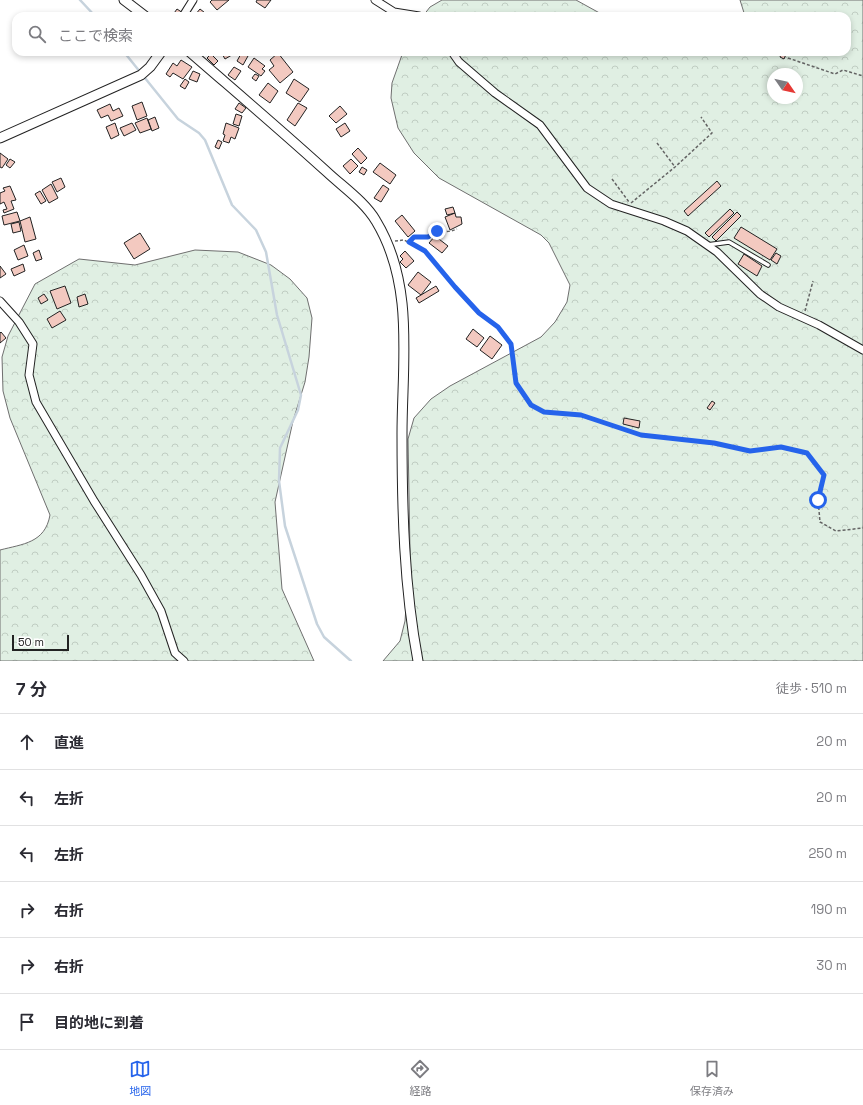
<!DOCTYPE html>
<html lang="ja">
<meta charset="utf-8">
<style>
:root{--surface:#fff;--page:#f2f2f3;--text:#2b2b33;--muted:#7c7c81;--line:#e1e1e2;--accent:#2563eb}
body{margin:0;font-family:"Space Grotesk","Noto Sans JP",sans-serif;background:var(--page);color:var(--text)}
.compass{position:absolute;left:767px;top:68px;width:36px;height:36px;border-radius:50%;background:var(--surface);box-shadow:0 2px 6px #0003;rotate:124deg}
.scale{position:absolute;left:12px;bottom:10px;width:57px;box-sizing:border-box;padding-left:4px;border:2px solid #222;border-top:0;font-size:11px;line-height:14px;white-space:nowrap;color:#222;-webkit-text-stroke:3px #fff;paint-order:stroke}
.stop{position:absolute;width:12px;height:12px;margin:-9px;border:3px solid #2563eb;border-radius:50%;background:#fff}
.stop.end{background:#2563eb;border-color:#fff;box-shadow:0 1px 4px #0008}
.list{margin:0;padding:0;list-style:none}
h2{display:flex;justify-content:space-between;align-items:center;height:52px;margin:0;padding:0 16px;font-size:17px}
h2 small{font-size:13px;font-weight:400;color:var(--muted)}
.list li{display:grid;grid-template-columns:26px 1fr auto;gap:12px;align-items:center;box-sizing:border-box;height:56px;padding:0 16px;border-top:1px solid var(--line)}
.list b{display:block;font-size:15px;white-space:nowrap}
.list em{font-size:13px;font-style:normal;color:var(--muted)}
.icon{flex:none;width:22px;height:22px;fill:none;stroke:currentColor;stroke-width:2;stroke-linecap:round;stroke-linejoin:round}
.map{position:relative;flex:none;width:863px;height:661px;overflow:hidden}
.search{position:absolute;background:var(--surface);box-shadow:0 2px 6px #0003;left:12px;right:12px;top:12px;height:44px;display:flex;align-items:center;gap:10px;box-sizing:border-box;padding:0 14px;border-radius:12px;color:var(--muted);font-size:15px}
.sheet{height:388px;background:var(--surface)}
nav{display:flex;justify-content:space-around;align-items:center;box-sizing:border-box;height:56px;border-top:1px solid var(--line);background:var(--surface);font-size:11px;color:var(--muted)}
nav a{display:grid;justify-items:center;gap:2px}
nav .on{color:var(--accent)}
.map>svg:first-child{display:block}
.forest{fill:url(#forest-crowns);stroke:#6f6f6f;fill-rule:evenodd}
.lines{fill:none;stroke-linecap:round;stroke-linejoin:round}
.stream{stroke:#c7d3dd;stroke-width:2.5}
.building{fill:#f3c9c0;stroke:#222}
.service-casing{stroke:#222;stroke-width:5.5}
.minor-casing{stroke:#222;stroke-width:9}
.tertiary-casing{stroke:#222;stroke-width:11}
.path{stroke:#646464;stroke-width:1.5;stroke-dasharray:3 2;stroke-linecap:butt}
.service{stroke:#fff;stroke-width:3.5}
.minor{stroke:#fff;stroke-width:7}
.tertiary{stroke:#fff;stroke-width:9}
.route{stroke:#2563eb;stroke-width:5}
</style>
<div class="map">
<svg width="863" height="661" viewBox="0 0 863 661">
<defs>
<pattern id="forest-crowns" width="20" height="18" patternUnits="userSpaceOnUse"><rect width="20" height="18" fill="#e0efe3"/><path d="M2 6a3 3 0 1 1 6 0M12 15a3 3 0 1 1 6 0" fill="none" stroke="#c0cdc2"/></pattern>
</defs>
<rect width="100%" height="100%" fill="#fff"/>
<path class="forest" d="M442,0H576L605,16H423L430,7Z
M740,0H863V661H383L400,641L405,621L410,551L408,439L414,418L431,399L450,386L541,337L555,322L567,302L570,285L549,243L541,235L439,178L414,153L398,128L391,98L392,83L403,52H682L693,55L703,52H847V16H745ZM773,74H797V98H773Z
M195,250L238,252L271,265L290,279L307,298L312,318L309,357L305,382L293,421L275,502L282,589L314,661H0V550C23,544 45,543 50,515L10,418L3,391L2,357L8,336L35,284L79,259L135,265Z"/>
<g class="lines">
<path class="stream" d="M80,0L95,16
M124,52L178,119L199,133L205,140L232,205L256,230L266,252L277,315L301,395L298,410L280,448L279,481L285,526L317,624L324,637L351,661"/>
</g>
<path class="building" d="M212,0H229L217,10L210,2Z
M257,0H271L265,8L256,2Z
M177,9L183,13L181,16H172Z
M200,9L209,16L195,15Z
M221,52H237L225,59Z
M242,52L248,56L243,65L237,61Z
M782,52H787L784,59L780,57Z
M278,53L293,72L280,83L269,70L274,66L270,60Z
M211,54L218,61L214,65L207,58Z
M254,58L265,66L262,69L265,71L261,76L248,67Z
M181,60L192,67L183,79L173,73L170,77L166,74L173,63L177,66Z
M234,67L241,71L235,80L228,75Z
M193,71L200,74L197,82L189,79Z
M255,74L259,76L256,81L252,78Z
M185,79L189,82L185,89L180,86Z
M294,79L309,89L300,102L286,93Z
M268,83L278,91L270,103L259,95Z
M142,102L147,116L137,120L132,106Z
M239,103L246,108L242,113L235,109Z
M298,103L307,108L295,126L287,120Z
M110,104L113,111L119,108L123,116L111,121L108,115L101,118L97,110Z
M340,106L347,114L336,123L329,116Z
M236,114L242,116L239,126L233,124Z
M155,117L159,128L152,131L148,120Z
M147,118L151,129L140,133L135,123Z
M115,123L119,135L111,139L106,127Z
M132,123L136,130L124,136L120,128Z
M226,123L239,128L235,139L231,137L229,143L223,141L225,135L223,134Z
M345,123L350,131L341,137L336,129Z
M218,140L222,142L219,149L215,147Z
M358,148L367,158L361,164L352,154Z
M0,153L8,159L2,168L0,167Z
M10,159L15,162L10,168L6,165Z
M351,159L358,166L350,174L343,166Z
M380,163L396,175L390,184L373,172Z
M362,167L367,170L364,175L359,172Z
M61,178L65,187L57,192L52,182Z
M717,181L721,186L688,216L684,211Z
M51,184L58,198L49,203L42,190Z
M383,185L389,189L381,202L374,198Z
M10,186L16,200L11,201L14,209L4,213L3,210L7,209L4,202L0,204V193L5,191L3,188Z
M40,191L46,201L41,204L35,194Z
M453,207L455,213L447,215L445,209Z
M730,209L734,213L709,237L705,233Z
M17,212L20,221L4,225L2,216Z
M737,212L741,216L716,241L712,237Z
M455,213L456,217H461L462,224L450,230L445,217Z
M402,215L415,231L408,237L395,221Z
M30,217L36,239L25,242L20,221Z
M19,222L21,231L13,233L11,224Z
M741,227L777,249L770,260L734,238Z
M140,233L150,249L134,259L124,243Z
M435,236L448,246L442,253L429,243Z
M24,245L28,256L18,260L14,250Z
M39,250L42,259L36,261L33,253Z
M405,251L414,261L406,268L400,262L403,259L400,256Z
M776,253L781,256L777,264L771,260Z
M744,254L762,266L757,276L738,264Z
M23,264L25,271L14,276L11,269Z
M0,266L6,274L0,278Z
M418,272L431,282L421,295L408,285Z
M65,286L71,303L57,309L50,291Z
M436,286L439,291L419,303L416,298Z
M44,294L48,300L41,304L38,298Z
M85,294L88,304L79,307L77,297Z
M60,311L66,320L52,328L47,319Z
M473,329L484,338L477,347L466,339Z
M1,332L6,338L0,343V333Z
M490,336L502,345L492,359L480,350Z
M712,401L715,403L710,410L707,408Z
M624,418L640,421L639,428L623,424Z"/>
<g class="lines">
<defs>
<path id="service" d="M707,245L729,242L768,265"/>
<path id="minor" d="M375,0L394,12L419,16
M183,16L193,0
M452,52L459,62L495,93L540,125L587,188L611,204L664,221L687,231L717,252L760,294L779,307L819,325L863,350
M0,301L19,322L33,344L29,375L36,402L94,501L141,575L161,611L175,653L184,661"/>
<path id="tertiary" d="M124,0L145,16
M190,52C236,92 282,131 327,172C343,187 365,202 376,221C415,285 402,363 402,434C402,509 404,587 418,661
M0,138L141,75L150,67L161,52"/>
</defs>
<use href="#service" class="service-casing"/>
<use href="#minor" class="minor-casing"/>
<use href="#tertiary" class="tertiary-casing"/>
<path class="path" d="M788,58L835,74L843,70L863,76
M657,143L675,167
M612,179L629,202
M631,203L675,167L712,133L701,117
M428,237C441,229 445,234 457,229
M395,241L404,240L425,251L479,313L498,327L511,343L516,383L531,405L545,412L581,415L641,435L714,443L750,451L781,447L807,453L824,475L818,499L820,522L836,531L863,528
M409,242L414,237H428L431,240
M805,311L813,281"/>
<use href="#service" class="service"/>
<use href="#minor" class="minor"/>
<use href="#tertiary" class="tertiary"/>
</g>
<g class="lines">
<path class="route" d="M437,231L428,237H414L409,242L425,251L455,287L479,313L498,327L511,344L516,383L531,405L544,412L581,415L641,435L714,443L750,451L781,447L807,453L824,475L818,500"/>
</g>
</svg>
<svg class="compass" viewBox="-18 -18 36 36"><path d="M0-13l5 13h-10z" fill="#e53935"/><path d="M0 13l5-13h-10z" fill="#7c7c81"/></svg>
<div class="scale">50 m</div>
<div class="stop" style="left:818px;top:500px"></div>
<div class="stop end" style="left:437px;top:231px"></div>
<div class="search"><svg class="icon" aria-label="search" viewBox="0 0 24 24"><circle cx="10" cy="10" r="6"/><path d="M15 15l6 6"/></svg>ここで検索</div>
</div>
<section class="sheet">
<h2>7 分<small>徒歩 · 510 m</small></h2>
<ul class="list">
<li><svg class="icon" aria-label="ahead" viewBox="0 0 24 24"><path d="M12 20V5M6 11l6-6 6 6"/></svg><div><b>直進</b></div><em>20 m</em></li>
<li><svg class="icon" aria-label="left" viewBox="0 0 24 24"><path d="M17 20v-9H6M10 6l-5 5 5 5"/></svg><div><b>左折</b></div><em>20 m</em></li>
<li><svg class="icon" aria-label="left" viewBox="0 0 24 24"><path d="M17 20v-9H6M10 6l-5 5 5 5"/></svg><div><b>左折</b></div><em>250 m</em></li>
<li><svg class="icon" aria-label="right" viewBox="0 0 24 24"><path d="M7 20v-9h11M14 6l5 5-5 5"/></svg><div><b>右折</b></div><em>190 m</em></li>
<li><svg class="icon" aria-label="right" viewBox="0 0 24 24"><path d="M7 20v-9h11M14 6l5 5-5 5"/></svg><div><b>右折</b></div><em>30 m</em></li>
<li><svg class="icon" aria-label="arrive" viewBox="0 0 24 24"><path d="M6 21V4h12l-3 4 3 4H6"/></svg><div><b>目的地に到着</b></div></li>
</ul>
</section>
<nav>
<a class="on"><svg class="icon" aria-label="map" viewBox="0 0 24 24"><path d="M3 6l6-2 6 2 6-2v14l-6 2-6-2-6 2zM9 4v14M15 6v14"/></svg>地図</a>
<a><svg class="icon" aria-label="directions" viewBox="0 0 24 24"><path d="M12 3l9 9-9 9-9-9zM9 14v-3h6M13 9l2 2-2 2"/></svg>経路</a>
<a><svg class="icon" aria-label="saved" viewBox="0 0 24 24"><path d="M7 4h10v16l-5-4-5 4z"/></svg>保存済み</a>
</nav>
